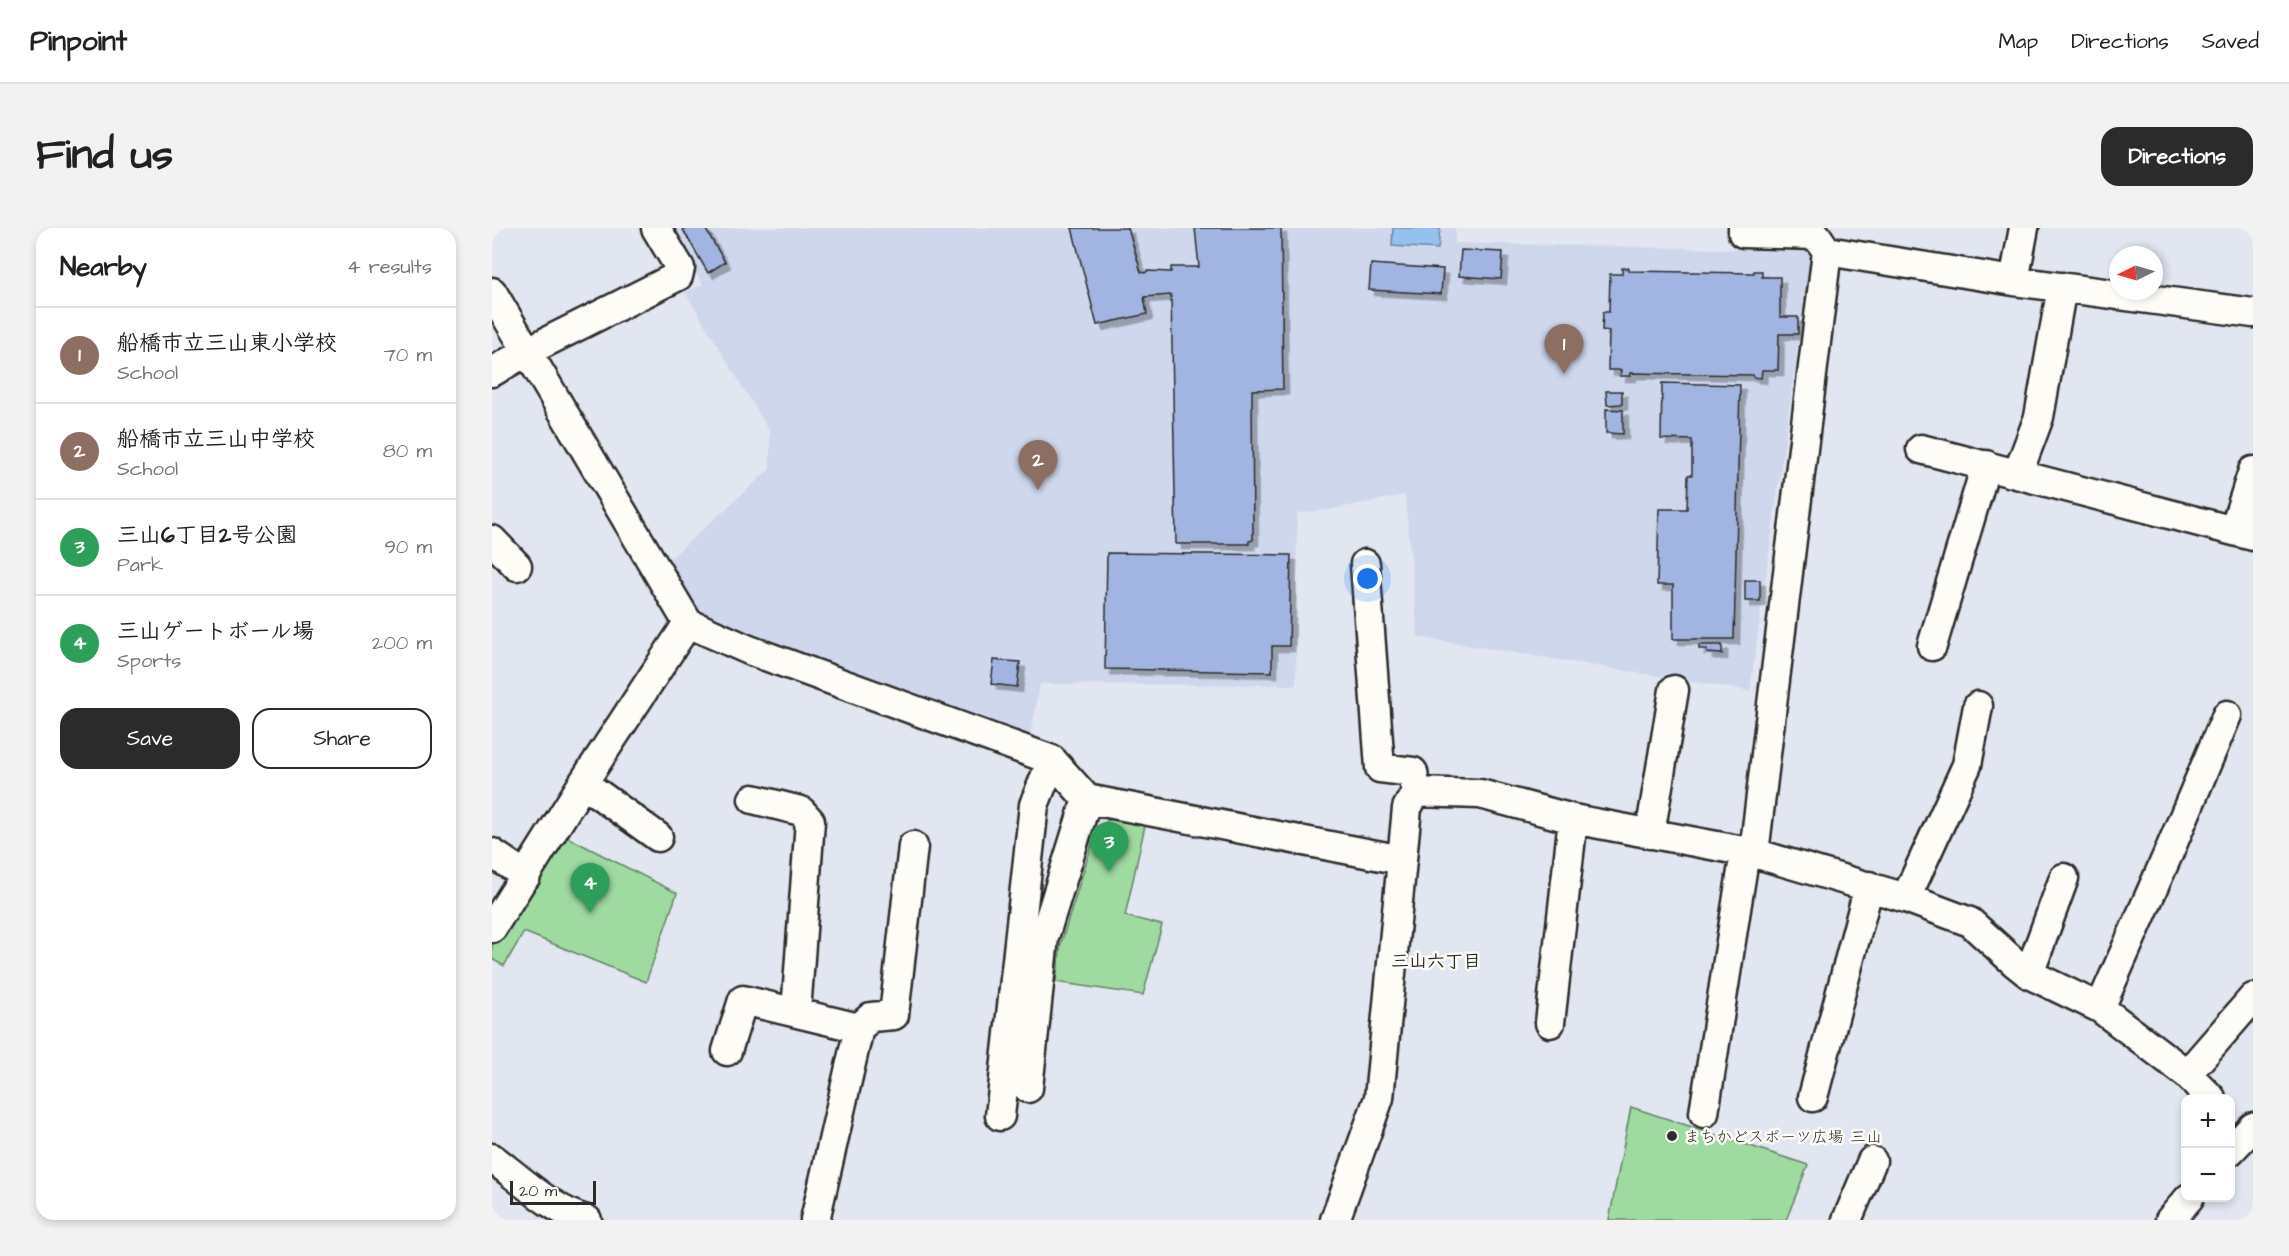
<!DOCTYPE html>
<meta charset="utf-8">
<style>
:root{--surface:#fff;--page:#f2f2f2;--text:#202124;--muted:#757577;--line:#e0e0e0;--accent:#2b2b2b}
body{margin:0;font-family:"Architects Daughter","Klee One",sans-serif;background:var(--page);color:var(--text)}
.controls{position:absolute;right:18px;bottom:18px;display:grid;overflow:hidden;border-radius:12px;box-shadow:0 3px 9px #0003}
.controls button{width:54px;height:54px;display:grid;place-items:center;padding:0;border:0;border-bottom:2px solid var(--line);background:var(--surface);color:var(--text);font:30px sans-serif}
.compass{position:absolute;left:1617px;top:18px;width:54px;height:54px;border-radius:50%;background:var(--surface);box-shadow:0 3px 9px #0003;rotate:265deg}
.scale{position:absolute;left:18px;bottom:15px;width:86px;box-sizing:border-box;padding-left:6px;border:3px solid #2b2b2b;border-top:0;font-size:16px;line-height:21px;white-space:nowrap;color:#2b2b2b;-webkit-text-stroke:4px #fdfcf7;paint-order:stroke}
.you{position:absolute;left:876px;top:351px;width:21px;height:21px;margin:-15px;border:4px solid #fff;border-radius:50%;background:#1a73e8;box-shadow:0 0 0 9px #1a73e833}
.badge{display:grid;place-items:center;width:39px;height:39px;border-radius:50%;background:var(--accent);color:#fff;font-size:20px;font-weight:700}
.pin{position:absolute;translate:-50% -50px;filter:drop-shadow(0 2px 3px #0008)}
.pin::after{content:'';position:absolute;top:32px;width:21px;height:18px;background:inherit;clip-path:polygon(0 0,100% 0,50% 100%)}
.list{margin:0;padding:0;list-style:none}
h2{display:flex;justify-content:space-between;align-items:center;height:78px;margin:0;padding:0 24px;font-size:26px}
h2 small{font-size:20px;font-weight:400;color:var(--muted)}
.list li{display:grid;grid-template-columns:39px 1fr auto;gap:18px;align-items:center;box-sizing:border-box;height:96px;padding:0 24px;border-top:2px solid var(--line)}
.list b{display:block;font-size:22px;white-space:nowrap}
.list p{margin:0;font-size:20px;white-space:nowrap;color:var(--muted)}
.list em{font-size:20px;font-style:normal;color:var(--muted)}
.actions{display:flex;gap:12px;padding:18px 24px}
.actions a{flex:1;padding:14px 0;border:2px solid var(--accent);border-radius:18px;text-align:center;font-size:21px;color:var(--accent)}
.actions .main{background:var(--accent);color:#fff}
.map{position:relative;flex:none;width:1761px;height:992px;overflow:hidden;border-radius:18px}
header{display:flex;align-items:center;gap:36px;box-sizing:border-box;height:84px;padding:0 30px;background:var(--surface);border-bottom:2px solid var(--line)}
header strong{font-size:28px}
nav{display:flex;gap:33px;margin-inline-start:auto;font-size:21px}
.intro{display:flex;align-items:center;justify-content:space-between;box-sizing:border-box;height:144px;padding:0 36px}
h1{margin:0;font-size:42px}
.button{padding:15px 27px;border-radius:18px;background:var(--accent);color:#fff;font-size:21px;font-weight:700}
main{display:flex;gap:36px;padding:0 36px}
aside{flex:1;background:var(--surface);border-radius:18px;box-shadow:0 3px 9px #0003}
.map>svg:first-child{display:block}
.built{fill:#ced7ec}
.green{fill:#9fdaa1;stroke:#658266;stroke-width:1.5}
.water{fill:#95c1ee;stroke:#6b85a0;stroke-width:1.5}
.building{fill:#a1b4e2;stroke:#2b2b2b;stroke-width:1.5;filter:url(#shadow)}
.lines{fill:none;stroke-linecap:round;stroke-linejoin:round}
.minor-casing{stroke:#2b2b2b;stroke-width:33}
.minor{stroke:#fdfcf7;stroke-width:28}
.poi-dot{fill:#2b2b2b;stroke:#fdfcf7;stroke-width:2}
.labels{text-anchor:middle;stroke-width:5;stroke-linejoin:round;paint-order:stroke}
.poi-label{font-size:16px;fill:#2b2b2b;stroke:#fdfcf7;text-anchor:start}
.neighbourhood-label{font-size:18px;font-weight:bold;fill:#2b2b2b;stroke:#fdfcf7}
</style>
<header>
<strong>Pinpoint</strong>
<nav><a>Map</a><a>Directions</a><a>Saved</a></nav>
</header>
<div class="intro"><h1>Find us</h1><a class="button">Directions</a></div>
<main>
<aside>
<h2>Nearby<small>4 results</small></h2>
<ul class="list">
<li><span class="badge" style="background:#8d6e63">1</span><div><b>船橋市立三山東小学校</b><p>School</p></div><em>70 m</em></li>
<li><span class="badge" style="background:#8d6e63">2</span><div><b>船橋市立三山中学校</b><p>School</p></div><em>80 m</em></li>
<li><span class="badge" style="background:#2e9e5b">3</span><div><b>三山6丁目2号公園</b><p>Park</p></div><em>90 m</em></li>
<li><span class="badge" style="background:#2e9e5b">4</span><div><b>三山ゲートボール場</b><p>Sports</p></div><em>200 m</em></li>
</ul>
<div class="actions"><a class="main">Save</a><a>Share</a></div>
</aside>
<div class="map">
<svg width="1761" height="992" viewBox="0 0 1761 992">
<defs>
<filter id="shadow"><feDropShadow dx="5.5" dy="5.5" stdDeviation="0" flood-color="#0004"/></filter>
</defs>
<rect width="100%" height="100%" fill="#e1e6f1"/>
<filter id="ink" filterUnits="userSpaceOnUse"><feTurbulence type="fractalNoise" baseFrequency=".0167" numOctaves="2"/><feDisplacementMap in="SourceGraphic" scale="12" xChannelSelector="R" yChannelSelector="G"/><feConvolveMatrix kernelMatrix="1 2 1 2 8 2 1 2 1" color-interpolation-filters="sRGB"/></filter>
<g filter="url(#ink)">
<path class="built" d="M179,0H963V15L1319,23L1258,463L926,409L913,267L836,282L805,285L804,457L548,456L538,509L259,410L198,381L169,339L278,241V204L193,64L211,57Z"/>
<path class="green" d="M623,588L654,593L633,688L670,697L651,767L564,754L569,715L605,600Z
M67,605L185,665L154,754L32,704L12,738L0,731V714Z
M1139,879L1316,937L1294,992H1117Z"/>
<path class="water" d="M901,0H948L946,21L900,18Z"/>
<path class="building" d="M190,0H213L233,34L216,45Z
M580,0H636L649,44L653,45L655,43L679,44V39H707L703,0H789L791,161L760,162L761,312L757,313V316H684L679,67L652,69L655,86L605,97Z
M969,22L1011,24L1009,51L967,48Z
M879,36L951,41L949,66L877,62Z
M1130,40H1137V43L1262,45V43H1270V49H1288V89H1306V106H1287L1286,142H1270L1269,150L1261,149V147L1138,145L1139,148H1128L1129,142H1116L1117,103L1110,102L1111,84H1117L1118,46H1130Z
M1170,155L1248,157L1242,411H1181V357H1165L1167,281H1195L1196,247H1200V212L1169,211Z
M1114,163H1130V176L1115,177Z
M1114,181L1131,182V206L1114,205Z
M615,325L799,327L797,418H780V444L613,441Z
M1253,352H1268V373H1253Z
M1207,417H1230V426L1215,425V421H1207Z
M502,432L528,434L525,459L499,456Z"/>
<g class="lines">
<defs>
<path id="minor" d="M1251,0V5L1324,7L1335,23L1262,625
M1335,23L1522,53L1761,85
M1522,53L1532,0
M0,64L196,395L257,422L560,532L595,571L910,632
M0,144L34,124L186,48L188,40L164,0
M1429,221L1761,308
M1526,245L1547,189L1570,59
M1742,302L1761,243
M0,312L25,338
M873,336L888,540L921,544L924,564
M1440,418L1494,237
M91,555L166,609
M261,571L309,583L318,593L304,784
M1158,606L1182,462
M0,625L34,648
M1414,670L1475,537L1486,478
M0,700L91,555L196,395
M1537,746L1572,650
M1608,780L1677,624L1735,487
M1058,795L1081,591
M235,823L251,772L367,800
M1695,846L1761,770
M536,860L552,709L595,571
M1321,869L1377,658
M1212,885L1253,624
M508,888L542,577L560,532
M1738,923L1761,899
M0,930C27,950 62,984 95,992
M323,992L367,800L379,789L402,787L421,618
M843,992L887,870L915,580L924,564L988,566L1081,591L1262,625L1414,670L1478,694L1522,734L1537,746L1608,780L1695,846L1719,870
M1355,992L1380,933
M1678,992L1697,970"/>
</defs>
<use href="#minor" class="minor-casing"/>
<use href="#minor" class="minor"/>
</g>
</g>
<circle class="poi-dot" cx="1180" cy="908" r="6"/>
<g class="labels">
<g class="poi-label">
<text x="1192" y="914">まちかどスポーツ広場 三山</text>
</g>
<g class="neighbourhood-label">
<text x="944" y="739">三山六丁目</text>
</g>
</g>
</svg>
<div class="controls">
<button>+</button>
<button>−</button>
</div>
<svg class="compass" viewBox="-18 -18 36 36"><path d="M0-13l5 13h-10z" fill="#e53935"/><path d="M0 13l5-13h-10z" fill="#757577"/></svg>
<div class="scale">20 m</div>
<div class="you"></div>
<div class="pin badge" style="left:1072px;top:146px;background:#8d6e63">1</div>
<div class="pin badge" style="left:546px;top:262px;background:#8d6e63">2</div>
<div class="pin badge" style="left:617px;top:644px;background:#2e9e5b">3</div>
<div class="pin badge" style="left:98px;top:685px;background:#2e9e5b">4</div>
</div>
</main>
